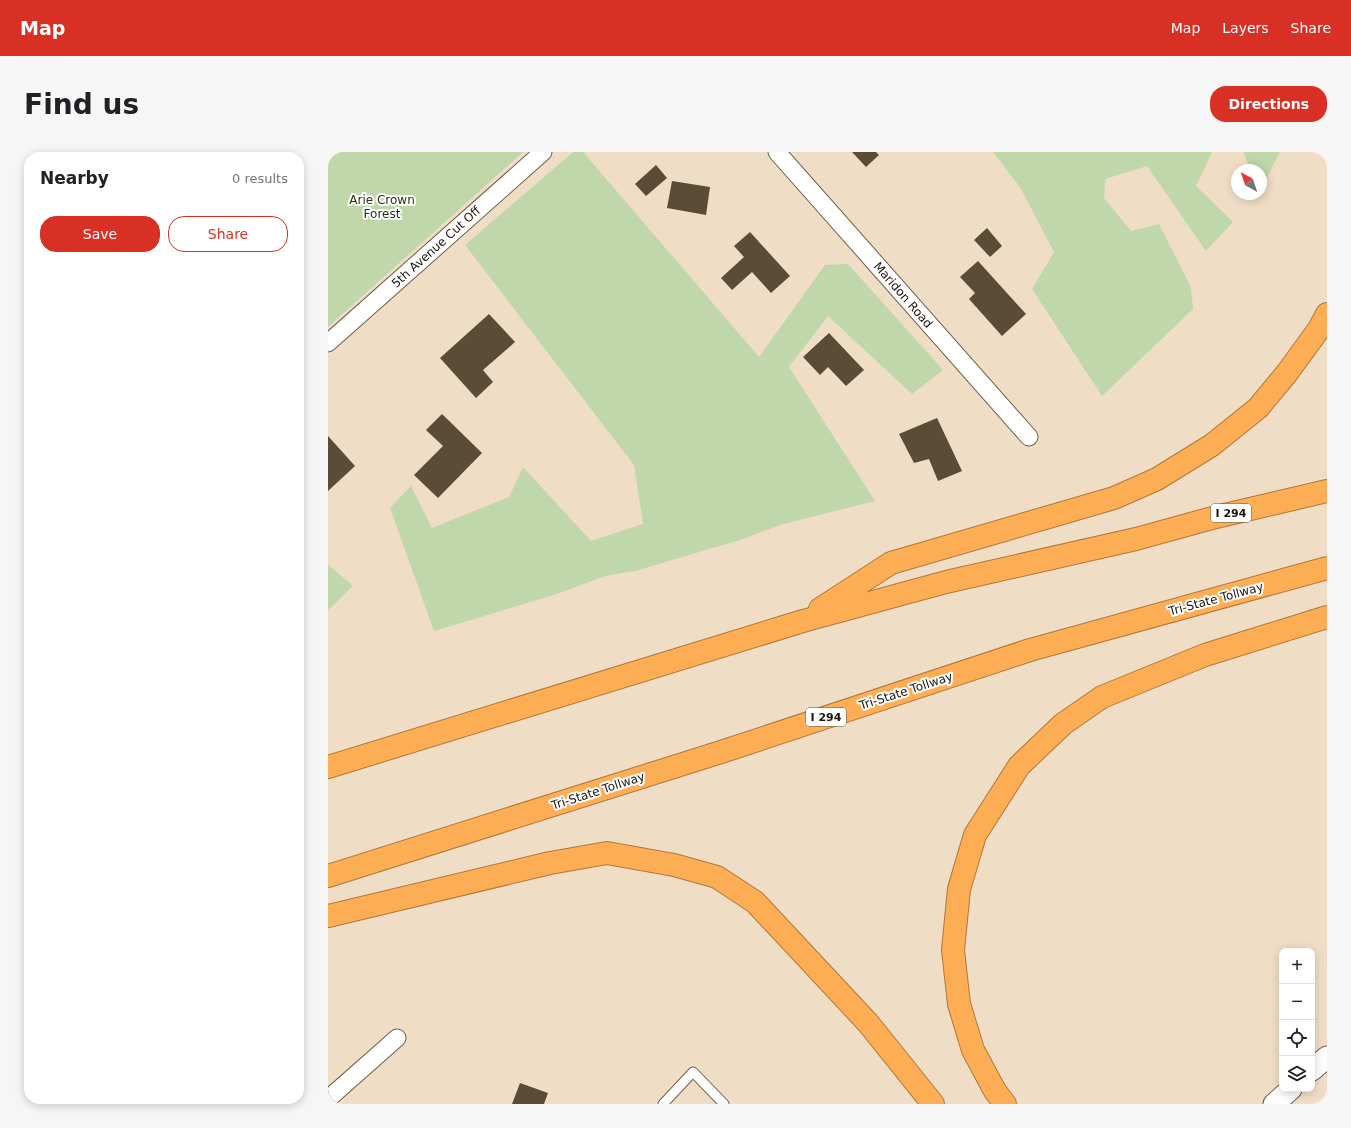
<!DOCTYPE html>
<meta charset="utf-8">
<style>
:root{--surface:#fff;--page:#f6f6f6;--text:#202124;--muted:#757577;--line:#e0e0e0;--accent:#d93025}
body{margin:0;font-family:"DejaVu Sans",sans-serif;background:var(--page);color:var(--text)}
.controls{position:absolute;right:12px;bottom:12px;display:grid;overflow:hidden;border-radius:8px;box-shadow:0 2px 10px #0003}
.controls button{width:36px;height:36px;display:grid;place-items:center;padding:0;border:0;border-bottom:1px solid var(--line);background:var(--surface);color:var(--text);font:20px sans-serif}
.compass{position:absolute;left:903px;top:12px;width:36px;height:36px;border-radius:50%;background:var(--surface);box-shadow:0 2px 10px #0003;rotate:320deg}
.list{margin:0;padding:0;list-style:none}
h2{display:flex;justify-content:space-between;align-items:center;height:52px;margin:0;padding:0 16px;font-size:17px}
h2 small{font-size:13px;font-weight:400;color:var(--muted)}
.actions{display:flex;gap:8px;padding:12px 16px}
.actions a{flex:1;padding:9px 0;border:1px solid var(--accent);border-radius:16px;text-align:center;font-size:14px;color:var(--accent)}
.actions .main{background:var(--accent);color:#fff}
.icon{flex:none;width:22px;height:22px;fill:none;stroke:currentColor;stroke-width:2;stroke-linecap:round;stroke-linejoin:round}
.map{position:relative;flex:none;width:999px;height:952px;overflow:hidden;border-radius:16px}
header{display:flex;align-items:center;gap:24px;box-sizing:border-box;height:56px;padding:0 20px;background:var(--accent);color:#fff}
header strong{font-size:19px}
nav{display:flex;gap:22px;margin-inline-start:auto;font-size:14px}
.intro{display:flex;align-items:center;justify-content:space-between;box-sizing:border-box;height:96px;padding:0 24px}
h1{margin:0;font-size:28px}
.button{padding:10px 18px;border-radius:16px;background:var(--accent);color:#fff;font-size:14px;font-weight:700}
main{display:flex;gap:24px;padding:0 24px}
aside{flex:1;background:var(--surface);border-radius:16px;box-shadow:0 2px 10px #0003}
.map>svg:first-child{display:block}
.green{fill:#bfd7ab}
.building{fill:#5a4c36}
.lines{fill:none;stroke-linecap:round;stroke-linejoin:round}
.service-casing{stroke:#6d5d47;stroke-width:11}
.minor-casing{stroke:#6d5d47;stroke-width:19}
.tertiary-casing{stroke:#6d5d47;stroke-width:23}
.motorway-casing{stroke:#ae783b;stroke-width:24}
.service{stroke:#fff;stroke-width:9}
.minor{stroke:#fff;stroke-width:17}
.tertiary{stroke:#fff;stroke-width:21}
.motorway{stroke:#fdae54;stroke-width:22}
.labels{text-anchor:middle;stroke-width:4;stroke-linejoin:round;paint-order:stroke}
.shield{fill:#fff;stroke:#605b55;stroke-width:1}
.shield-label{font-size:11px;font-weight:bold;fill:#1c150c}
.park-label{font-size:12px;fill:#1e2f0b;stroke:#fff}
.street-label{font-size:12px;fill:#1c150c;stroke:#fff}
</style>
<header>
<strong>Map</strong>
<nav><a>Map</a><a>Layers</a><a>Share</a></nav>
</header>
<div class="intro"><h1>Find us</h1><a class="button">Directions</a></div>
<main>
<aside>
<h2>Nearby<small>0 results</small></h2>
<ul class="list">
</ul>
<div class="actions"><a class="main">Save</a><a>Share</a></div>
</aside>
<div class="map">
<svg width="999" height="952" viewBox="0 0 999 952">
<rect width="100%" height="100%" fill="#f0ddc5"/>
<path class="green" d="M0,0H195L0,175Z
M245,0H255L431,205L497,113L520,112L615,218L584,242L500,164L461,215L547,349L452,373L412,388L307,419L277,424L229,442L106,479L62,356L83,334L104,376L181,345L195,315L263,389L315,372L306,313L137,93Z
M665,0H884L868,34L905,70L878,99L819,14L777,27L776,46L803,79L831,72L863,135L865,157L774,244L704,137L726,100L692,35Z
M915,0H952L933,36V18H923Z
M0,413L25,434L0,458Z"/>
<path class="building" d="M524,0H548L551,3L538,15Z
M328,13L339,26L318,44L307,32Z
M344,29L382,35L378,63L339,56Z
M659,76L674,94L662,105L646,88Z
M422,80L462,124L443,141L424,120L404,138L393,126L416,105L406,94Z
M650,109L698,162L674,184L641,147L647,141L632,125Z
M161,162L187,190L155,218L165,230L148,246L112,206Z
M501,181L536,218L518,234L500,215L492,223L475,205Z
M114,262L154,301L110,346L86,323L115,294L98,278Z
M609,266L634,319L610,329L601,307L586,311L571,282Z
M0,284L27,314L0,339Z
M192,931L220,941L216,952H184Z"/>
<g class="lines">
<defs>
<path id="service" d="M335,952L365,920L396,952"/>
<path id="minor" d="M449,0L701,285
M0,191L215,0
M0,947L69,886"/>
<path id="tertiary" d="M984,918L999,905
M946,952L963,937"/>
<path id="motorway" d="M492,457L563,411L786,346L829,327L884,293L930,256L959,221L991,177L999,162
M0,615L475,469L618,430L808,387L888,365L999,339
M0,724L393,600L702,498L999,416
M0,764L222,711L279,701L346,713L389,725L427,750L540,871L605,952
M677,952L667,939L645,898L631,852L625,798L631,737L647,683L691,614L735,572L774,545L877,503L999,465"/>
</defs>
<use href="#service" class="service-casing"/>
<use href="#minor" class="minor-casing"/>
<use href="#tertiary" class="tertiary-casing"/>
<use href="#motorway" class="motorway-casing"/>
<use href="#service" class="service"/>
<use href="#minor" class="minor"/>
<use href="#tertiary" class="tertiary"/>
<use href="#motorway" class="motorway"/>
</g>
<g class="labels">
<g class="shield">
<rect x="883" y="352" width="40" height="18" rx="3"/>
<rect x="478" y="556" width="40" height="18" rx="3"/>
</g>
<g class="shield-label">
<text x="903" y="365">I 294</text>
<text x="498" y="569">I 294</text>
</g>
<g class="park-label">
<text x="54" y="52">Arie Crown<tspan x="54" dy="14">Forest</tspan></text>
</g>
<g class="street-label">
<text transform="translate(108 95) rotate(-42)" y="4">5th Avenue Cut Off</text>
<text transform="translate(575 143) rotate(49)" y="4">Maridon Road</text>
<text transform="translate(888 447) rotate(-15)" y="4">Tri-State Tollway</text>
<text transform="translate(578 539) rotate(-18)" y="4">Tri-State Tollway</text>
<text transform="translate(270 639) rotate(-18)" y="4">Tri-State Tollway</text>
</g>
</g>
</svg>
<div class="controls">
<button>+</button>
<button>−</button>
<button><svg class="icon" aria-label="locate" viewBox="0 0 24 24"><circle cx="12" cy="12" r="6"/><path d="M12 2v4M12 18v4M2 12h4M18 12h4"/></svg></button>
<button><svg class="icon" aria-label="layers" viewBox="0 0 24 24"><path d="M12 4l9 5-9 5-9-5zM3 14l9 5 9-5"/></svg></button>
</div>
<svg class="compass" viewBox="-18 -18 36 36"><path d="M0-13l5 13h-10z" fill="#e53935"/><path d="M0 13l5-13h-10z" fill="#757577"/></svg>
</div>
</main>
